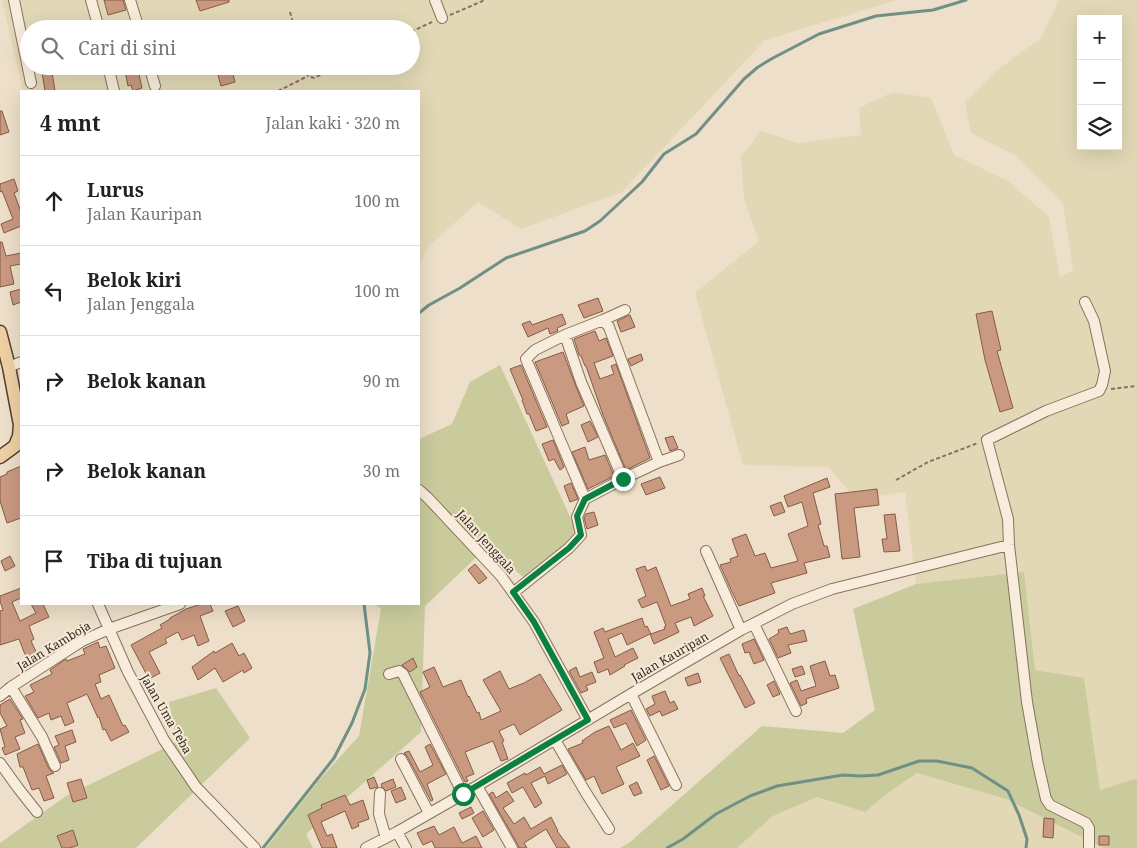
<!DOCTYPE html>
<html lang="id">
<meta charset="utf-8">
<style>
:root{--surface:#fff;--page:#f6f6f6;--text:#222;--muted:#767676;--line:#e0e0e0}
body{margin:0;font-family:"Noto Serif",serif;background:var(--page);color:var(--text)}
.controls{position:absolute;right:15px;top:15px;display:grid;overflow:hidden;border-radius:0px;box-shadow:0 5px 20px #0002}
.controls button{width:45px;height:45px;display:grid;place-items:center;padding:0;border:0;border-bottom:1px solid var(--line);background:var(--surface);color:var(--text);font:25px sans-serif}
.stop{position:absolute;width:15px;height:15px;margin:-11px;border:4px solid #0b8043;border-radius:50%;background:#fff}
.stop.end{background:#0b8043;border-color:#fff;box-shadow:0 1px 5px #0008}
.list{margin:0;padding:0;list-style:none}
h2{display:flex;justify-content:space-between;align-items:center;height:65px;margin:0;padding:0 20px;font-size:21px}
h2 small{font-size:16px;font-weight:400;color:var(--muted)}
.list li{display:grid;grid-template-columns:32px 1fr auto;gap:15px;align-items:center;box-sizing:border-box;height:90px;padding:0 20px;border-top:1px solid var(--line)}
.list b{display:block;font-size:19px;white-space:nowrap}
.list p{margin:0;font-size:16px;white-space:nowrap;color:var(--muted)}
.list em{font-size:16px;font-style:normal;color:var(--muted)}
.icon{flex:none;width:28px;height:28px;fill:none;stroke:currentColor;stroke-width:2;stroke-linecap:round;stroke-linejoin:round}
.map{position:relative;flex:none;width:1137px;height:848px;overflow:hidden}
.search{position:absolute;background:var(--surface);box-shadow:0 5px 20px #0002;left:20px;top:20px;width:400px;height:55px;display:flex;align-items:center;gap:12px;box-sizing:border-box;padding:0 18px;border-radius:28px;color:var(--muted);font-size:19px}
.panel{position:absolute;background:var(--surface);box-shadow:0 5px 20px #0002;left:20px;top:90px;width:400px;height:515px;border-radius:0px}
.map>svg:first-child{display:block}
.farmland{fill:#e2d8b6;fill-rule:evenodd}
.green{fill:#c9cb9c}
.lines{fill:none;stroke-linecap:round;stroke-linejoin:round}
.stream{stroke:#709085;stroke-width:3}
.building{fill:#c99980;stroke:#875a45}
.minor-casing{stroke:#89715e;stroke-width:12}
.major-casing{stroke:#574032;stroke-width:15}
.path{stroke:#89715e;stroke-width:2;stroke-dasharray:4 2.5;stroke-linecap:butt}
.minor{stroke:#f8eddc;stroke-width:10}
.major{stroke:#eed0a3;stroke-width:12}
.route{stroke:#0b8043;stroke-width:6}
.labels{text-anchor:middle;stroke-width:4;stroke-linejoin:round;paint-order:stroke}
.street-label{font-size:12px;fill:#3a2b21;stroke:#f5ead8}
</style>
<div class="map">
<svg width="1137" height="848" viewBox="0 0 1137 848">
<rect width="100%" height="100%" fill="#eddfc9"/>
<path class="farmland" d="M2,0H897L765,40L622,192L521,229L478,202L426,249L419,270V91H23ZM29,29H411V66H29Z
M1059,0H1137V778L1100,790L1084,678L1035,670L1024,572L916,584L905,492L855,499L829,467L743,465L695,293L759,241L744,199L741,156L761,131L798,143L861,135L859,108L893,92L931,98L954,155L1008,181L1049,217L1060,277L1073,270L1063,203L1015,155L971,133L965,102L996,71L1041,38ZM1081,19H1118V146H1081Z
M916,773L1006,799L1104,848H737L773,816L817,796L865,812L887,793Z"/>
<path class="green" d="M500,365L578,534L524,578L488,546L425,606L421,732L306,834L313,848H266L320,779L359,736L381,609L375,604H419V439L452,424L470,382Z
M1024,572L1035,670L1084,678L1100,790L1137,778V848H1104L1006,799L917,773L888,793L865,812L817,797L773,816L737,848H620L629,843L762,726L843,733L875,710L853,609L916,584Z
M216,688L250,738L136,848H0V843L66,796L177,742L169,702Z"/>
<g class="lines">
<path class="stream" d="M419,313L429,305L460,288L506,258L585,231L600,221L642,182L664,154L696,134L744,79L758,67L773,58L819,34L876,16L933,10L966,0
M263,848L334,758L352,723L365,689L370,653L364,604
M667,848L683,839L716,814L750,796L777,786L843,775L861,776L878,775L919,761H937L972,768L1008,791L1019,815L1027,839L1026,848"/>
</g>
<path class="building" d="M104,0H123L126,10L108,15Z
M196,0H229V2L200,11Z
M41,66H51L55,91H45Z
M124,66H137L142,88L133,91L131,85L128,86Z
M232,71L235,82L221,86L218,75Z
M0,111H2L9,132L0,135Z
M14,179L18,191L14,193L21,212V226L4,233L1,224L13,219L2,191L0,192V184Z
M0,242H2L6,256L21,253V264L10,266L14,284L0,287Z
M21,289V302L13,305L10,292Z
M598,298L603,311L584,318L578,305Z
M992,311L1001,350L997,351L1013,408L1000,412L985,360L976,314Z
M562,314L566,324L557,328L558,331L550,334L548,328L528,337L522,324L530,321L532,325Z
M630,315L635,327L621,332L617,321Z
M595,331L599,341L606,338L613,356L594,363L600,379L614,374L611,366L616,364L650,458L626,470L603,415L586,366H585L581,356L579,355L574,339Z
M563,352L575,384L584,406L566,414L569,423L562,426L535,362Z
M641,354L643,360L631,366L628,359Z
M521,365L547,427L536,431L529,414H527L522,400H523L510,369Z
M590,421L598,437L588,442L581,425Z
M673,436L678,448L670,451L665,438Z
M553,440L564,467L560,470L554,459L549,461L542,444Z
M585,447L589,460L605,455L614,476L588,489L572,452Z
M21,466V518L7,523L0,501V477L7,474V472Z
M660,477L665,488L646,495L641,484Z
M827,478L830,487L813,493L821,524L818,525L824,546H827L830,557L804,563L807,573L771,583L775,593L739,606L732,592L720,565L731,562L730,559L738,556L732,539L746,534L755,556L765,553L771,568L798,561L788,534L808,526L802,502L788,507L784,496Z
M571,483L578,499L570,502L564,486Z
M877,489L879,505L854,508L860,557L842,559L835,494Z
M781,502L785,512L774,516L770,506Z
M594,512L598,525L587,529L584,518L586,514Z
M895,514L900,551L884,552L882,539H887L884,515Z
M10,556L15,566L5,571L1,561Z
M475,564L487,578L479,584L468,570Z
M645,566L647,571L656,567L671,606L690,599L688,594L702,588L705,596H703L713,616L694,626L691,617L675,623L679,632L654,644L650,634L627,645L622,633L608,639L615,657L633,648L638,658L624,665L625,666L610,675L608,669L598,673L594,662L604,658L594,632L603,628L605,632L642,618L645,627L647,626L651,634L665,629L664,627L666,626L657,602L642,608L638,600L646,596L636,569Z
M21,588V598L12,602L20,621L36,613L31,604H43L49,617L29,626L34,639L31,641L40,660L31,666L24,652L19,639L0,645V611L3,610L0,601V596Z
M201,604H210L213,611L200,616L209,641L198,646L194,635L182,640L178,632L165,639L167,643L149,652L160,673L149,679L131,645L162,628L160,625L170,619V618L186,609Z
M238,606L245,621L233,627L225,611Z
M787,627L790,634L804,630L807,641L788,645L791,653L778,658L769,639L779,633L778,630Z
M754,639L764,660L754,664L749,652L745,653L742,644Z
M98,642L100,648L106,646L115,668L99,675L101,682L95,684L101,699L109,695L123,726L125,725L129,732L111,741L105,729L103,730L99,717L98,718L87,694L67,703L74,722L65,726L61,716L51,720L49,713L38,718L25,696L34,692L30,685L52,674L50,670L66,659L67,661L85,654L83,649Z
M232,643L239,656L244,653L252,668L244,673L243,670L223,682L215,668L198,680L192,667L214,651L215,653Z
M729,654L739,676L740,675L755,703L745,708L720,658Z
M413,658L417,667L410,672L402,665Z
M825,661L830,676L835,675L839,688L806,699L807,703L801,706L790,683L797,680L801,691L816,686L810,666Z
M802,666L805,674L795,677L792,669Z
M434,667L443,687L461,680L468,697L469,696L477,713L479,712L481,720L501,711L483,680L500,671L509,689L524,683L540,674L562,710L520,735L514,724L499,731L504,741L502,742L508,759L501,761L493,741L465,752L474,774L466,777L468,781L465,782L420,692L430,687L423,672Z
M576,667L580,677L592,672L596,682L586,686L588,690L581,693L569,671Z
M698,673L701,682L688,686L685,678Z
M774,681L780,694L773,697L767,685Z
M665,691L670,703L674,701L678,709L662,716L660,711L650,716L646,709L655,704L652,696Z
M10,699L23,719L20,720L25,733L15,737L20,749L5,755L2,748L5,747L0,729L7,726L0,713V705Z
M631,710L646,740L637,746L626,723L614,728L610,720Z
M609,726L621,750L633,743L640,756L616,767L624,784L602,794L594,776L586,780L568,749L583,743L582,741L595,732Z
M72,730L76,742L65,746L69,760L61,763L54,747L59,745L55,736Z
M38,744L49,769L54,773L46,776L54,798L44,801L39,788L32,790L23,767H20L17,754Z
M430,744L446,774L427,784L433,800L431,801L407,756L404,753L409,751L420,772L433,765L425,747Z
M654,756L669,786L661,790L647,760Z
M562,765L567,774L548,784L545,776L531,783L542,803L535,808L523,787L512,793L507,783L525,773L526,775L540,767L544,774Z
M374,777L378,787L370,789L367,780Z
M81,779L87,798L73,802L67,783Z
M393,779L396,787L386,791L382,787L381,784Z
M637,782L642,793L634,796L629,786Z
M401,787L406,799L396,803L391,791Z
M507,791L514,801L503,808L514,824L524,817L531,829L551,817L558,831H557L570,848H557L546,829L524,843L527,848H519L518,845L489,794L493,792L496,798Z
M345,795L350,805L363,800L369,819L358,823L359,826L352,829L345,811L321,822L327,836L332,834L337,848H322L308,815L322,808L321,805Z
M471,807L474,813L462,819L459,813Z
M483,811L494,830L483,837L472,818Z
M1044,818L1054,819L1053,838L1043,837Z
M434,826L439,835L454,827L462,843L476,836L482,848H435L432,841L423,845L417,833Z
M73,830L78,845L70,848H62L57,836Z
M1099,836H1109V845H1099Z"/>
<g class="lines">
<defs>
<path id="minor" d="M14,0L31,83
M91,0L99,29
M130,0L139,29
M435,0L442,18
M108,66L114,91
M149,66L155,86
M1085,302L1094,321L1105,371L1102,385L1099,391L1046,411L987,440L1008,519L1009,545L1027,702L1038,764L1046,799L1050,805L1086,823L1089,828V848
M603,320L625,310
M565,335L581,382L623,479
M9,367L21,362
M419,490L428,498L501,576L534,622L588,720
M585,499L526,359L535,350L565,335L603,320L609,327L659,462
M706,551L741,630
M513,593L569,548L581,535L577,517L585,499L623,479L659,462L679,455
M98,604L128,672L164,740L196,787L255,848
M754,624L796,711
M389,674L399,671L403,674L463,794
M11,687L42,737L55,766
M631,694L676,785
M0,696L11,687L82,641L109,629L180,604
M555,740L586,793L609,829
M401,759L429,813
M0,763L18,788L37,812
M477,786L512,848
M380,793L379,814L386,838
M397,832L406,848
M366,848L397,832L477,786L631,694L741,630L792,604L832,589L1009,545"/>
<path id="major" d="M0,332L9,367L20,425L19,436L15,446L0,457"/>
</defs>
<use href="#minor" class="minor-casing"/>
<use href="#major" class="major-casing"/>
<path class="path" d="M290,12L295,29
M450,15L485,0
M411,32L434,21
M306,66L308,76L314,78L338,66
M278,91L308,76
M1111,389L1137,386
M896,480L928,462L978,443"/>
<use href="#minor" class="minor"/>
<use href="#major" class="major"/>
</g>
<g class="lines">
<path class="route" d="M463,794L588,720L534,622L513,592L569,548L581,535L577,516L585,499L623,479"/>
</g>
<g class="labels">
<g class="street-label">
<text transform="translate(486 542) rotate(48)" y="4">Jalan Jenggala</text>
<text transform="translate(54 646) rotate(-31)" y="4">Jalan Kamboja</text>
<text transform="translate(670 657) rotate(-30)" y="4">Jalan Kauripan</text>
<text transform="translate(166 714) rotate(60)" y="4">Jalan Uma Teba</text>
</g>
</g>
</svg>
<div class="controls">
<button>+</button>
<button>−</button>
<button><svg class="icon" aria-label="layers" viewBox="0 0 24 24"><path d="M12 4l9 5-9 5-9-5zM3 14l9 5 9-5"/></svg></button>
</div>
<div class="stop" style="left:463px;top:794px"></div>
<div class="stop end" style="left:623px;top:479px"></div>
<div class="search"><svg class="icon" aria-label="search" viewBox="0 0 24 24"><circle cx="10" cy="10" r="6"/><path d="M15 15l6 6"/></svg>Cari di sini</div>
<section class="panel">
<h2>4 mnt<small>Jalan kaki · 320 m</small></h2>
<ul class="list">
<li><svg class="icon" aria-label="ahead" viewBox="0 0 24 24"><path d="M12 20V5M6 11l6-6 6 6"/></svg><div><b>Lurus</b><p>Jalan Kauripan</p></div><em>100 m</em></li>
<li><svg class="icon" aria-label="left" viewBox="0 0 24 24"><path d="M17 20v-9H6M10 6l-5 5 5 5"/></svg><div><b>Belok kiri</b><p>Jalan Jenggala</p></div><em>100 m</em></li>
<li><svg class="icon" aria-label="right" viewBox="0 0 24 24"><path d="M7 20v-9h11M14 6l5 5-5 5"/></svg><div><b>Belok kanan</b></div><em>90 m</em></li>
<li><svg class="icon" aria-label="right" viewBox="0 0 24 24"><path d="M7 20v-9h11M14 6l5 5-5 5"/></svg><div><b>Belok kanan</b></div><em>30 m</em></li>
<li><svg class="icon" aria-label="arrive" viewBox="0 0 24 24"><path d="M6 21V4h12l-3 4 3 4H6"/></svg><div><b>Tiba di tujuan</b></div></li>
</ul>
</section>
</div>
